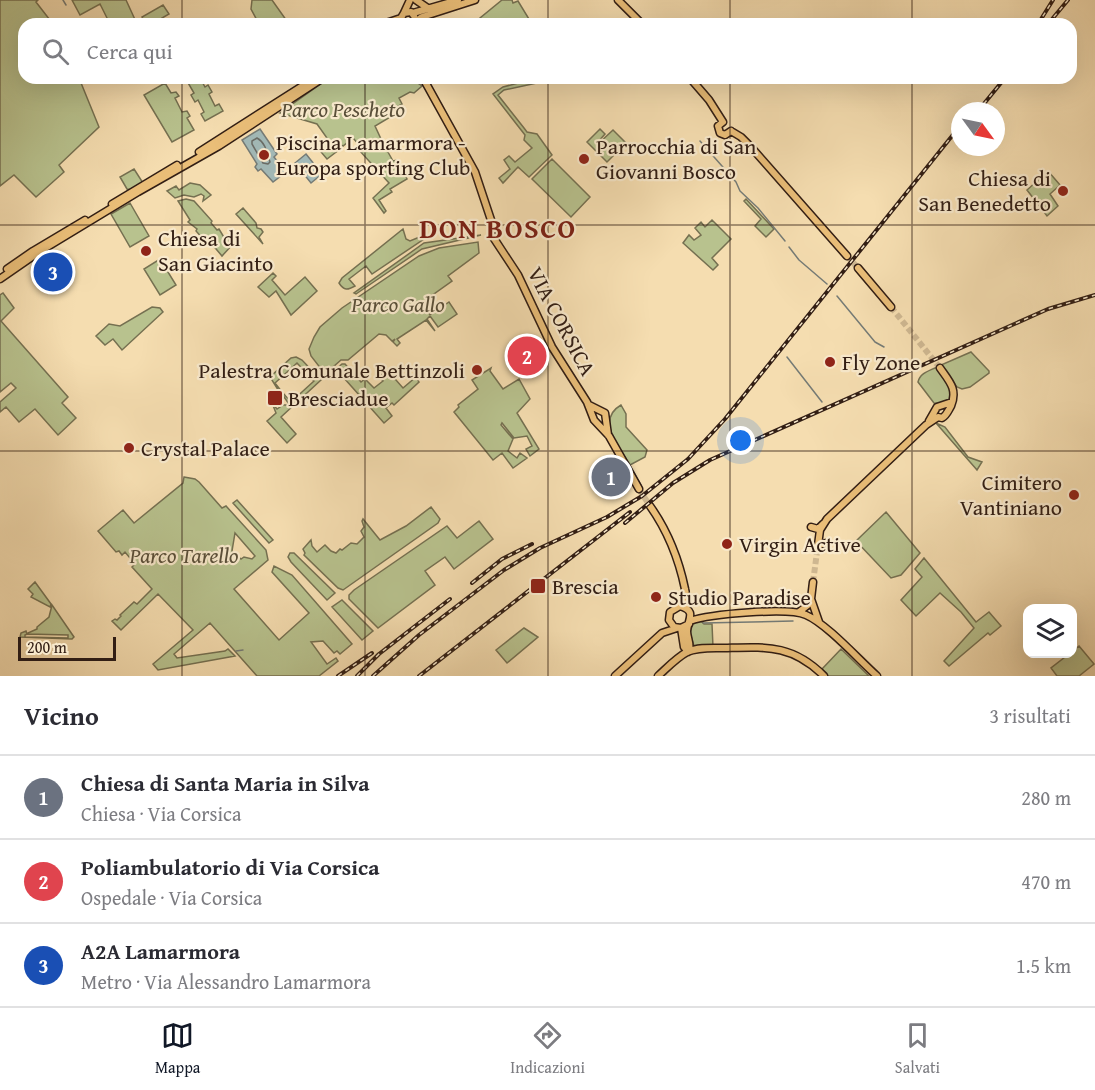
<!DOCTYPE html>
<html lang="it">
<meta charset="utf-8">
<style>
:root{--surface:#fff;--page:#f7f7f7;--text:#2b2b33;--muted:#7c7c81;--line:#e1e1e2;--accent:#111827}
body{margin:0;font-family:"Gentium Book Plus",serif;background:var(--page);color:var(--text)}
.controls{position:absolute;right:18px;bottom:18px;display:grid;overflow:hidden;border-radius:12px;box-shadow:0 6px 24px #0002}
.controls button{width:54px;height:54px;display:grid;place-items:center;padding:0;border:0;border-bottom:2px solid var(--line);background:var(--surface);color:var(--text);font:30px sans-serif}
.compass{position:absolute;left:951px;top:102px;width:54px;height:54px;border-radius:50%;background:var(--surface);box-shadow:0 6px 24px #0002;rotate:123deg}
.scale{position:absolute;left:18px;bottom:15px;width:98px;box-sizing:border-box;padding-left:6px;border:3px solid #321e14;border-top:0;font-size:16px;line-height:21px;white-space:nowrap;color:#321e14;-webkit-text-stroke:4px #f8e9cc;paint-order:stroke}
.you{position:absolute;left:741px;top:441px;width:21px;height:21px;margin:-15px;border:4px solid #fff;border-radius:50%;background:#1a73e8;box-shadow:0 0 0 9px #1a73e833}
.badge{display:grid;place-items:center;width:39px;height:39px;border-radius:50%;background:var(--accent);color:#fff;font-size:20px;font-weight:700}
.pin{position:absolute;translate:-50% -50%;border:3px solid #fff;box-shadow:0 2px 6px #0006}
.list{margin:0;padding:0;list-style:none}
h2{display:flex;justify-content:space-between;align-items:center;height:78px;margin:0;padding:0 24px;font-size:26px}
h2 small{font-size:20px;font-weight:400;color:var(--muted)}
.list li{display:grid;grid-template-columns:39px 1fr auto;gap:18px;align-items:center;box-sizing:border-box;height:84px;padding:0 24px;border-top:2px solid var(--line)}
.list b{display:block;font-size:22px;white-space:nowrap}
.list p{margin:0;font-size:20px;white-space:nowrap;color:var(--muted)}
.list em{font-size:20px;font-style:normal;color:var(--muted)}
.icon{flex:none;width:33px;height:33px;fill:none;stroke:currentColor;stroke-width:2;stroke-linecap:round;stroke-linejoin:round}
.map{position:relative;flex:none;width:1095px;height:676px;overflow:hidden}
.search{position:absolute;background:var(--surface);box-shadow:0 6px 24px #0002;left:18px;right:18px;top:18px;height:66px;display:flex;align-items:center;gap:15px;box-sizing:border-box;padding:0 21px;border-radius:18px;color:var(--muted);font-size:22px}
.sheet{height:330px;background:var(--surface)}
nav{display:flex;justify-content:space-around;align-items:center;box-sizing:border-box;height:84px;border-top:2px solid var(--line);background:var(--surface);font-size:16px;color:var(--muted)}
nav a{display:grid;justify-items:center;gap:3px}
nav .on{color:var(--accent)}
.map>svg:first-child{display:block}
.green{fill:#b8c28e;stroke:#757051;stroke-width:1.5;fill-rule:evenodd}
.water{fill:#a2b9b7;stroke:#757b76;stroke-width:1.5}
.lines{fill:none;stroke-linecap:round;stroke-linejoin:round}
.shore{stroke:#6a6c66;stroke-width:1.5}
.stream{stroke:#757b76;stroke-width:1.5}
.major-tunnel{stroke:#ceb791;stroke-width:6;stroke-dasharray:6 3;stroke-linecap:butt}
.major-casing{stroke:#321e14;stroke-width:9}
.major{stroke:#eabe78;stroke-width:6}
.rail-casing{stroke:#321e14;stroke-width:4}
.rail{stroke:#f8e9cc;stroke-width:1.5;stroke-dasharray:4.5;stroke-linecap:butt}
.grid{fill:none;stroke:#321e14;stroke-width:1.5;stroke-opacity:0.55}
.poi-dot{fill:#8f2418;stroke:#f8e9cc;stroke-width:2}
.labels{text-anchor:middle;stroke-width:4.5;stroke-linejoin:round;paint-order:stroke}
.park-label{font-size:22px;font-style:italic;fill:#5a4f39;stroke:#f8e9cc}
.poi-label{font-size:22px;fill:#321e14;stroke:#f8e9cc;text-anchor:start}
.street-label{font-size:22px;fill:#321e14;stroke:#f8e9cc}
.district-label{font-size:28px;font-weight:bold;letter-spacing:1.5px;fill:#7a1f14;stroke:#f8e9cc}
</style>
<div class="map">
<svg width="1095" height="676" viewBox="0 0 1095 676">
<rect width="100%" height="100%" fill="#f5ddb0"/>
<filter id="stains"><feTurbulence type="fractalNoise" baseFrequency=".00333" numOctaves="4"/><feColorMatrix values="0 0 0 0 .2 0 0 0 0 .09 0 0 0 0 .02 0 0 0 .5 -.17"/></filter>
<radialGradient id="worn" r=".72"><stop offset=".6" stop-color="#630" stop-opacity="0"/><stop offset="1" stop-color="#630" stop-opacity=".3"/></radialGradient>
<path class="green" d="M0,0H38L36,2L53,24H24V78H79L99,127L59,165L64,172L36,197L14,175L0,186Z
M72,0H126L137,24H110L100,4L80,15Z
M252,0H272L289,24H259L251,9Z
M502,0H512L513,3L518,1L532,24H488L480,18Z
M163,5L169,14L162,18L166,24H156L155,22L146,24L142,17Z
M193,78H200L205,87L208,85L212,92L209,94L215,106L219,104L223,111L205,121L201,114L204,112L198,100L195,102L191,95L194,93L187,81Z
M329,78H417L415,81L422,86L414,93L410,92L399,98L402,104L394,109L397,113L375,126L381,139L382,146L384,145L393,161L397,160L407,179L390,189L392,192L379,200L386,211L384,213L373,198L389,183L358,149L361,147L353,138L343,146L341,145L339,147L340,149L327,159L316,146L327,138L317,124L280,113Z
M537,78H560L504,90L498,95L524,128L527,132L537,134L552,155L529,177L518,167L503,183L499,178L510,169L504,160L509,156L515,162L532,148L524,140L525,135L493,94L503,87Z
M165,83L171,93L176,92L179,96L175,98L182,112L187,111L190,116L187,118L194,130L172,142L144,95Z
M600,129L605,134L597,143L598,144L613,130L626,143L607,162L587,142Z
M552,159L590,197L571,217L532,179Z
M134,169L143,183L131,190L127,189L120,177Z
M1048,171L1060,185L1050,194L1058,206L1047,216L1027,190Z
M190,183L200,185L211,195L203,201L204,196L201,194L194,197L184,195L175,198L167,191L176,186L179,190Z
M186,199L194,201L212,221L211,223L217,230L219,229L225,239L227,238L233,244L222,256L211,243L205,241L196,231L197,229L188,222L190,220L178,201Z
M746,199L774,229L766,237L755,226L761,219L744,201Z
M130,203L149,236L130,247L111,214Z
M243,208L256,223L257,228L261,229L263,232L259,237L263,244L236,214Z
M712,220L731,239L712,258L718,265L713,270L683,243L689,235L694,240L701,235L695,228L701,222L705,227Z
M403,229L406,239L410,241L422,236L424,239L372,274L366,266L349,279L355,286C348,290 344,291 339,283L342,278Z
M481,235L422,249L356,294L354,293L424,243Z
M478,242L479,253L448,276L452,281L427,299L434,310L429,313L430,315L449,302L457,314L438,327L430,316L427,319L435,331L426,320L397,339L400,343L397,346L393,342L395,339L392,341L386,335L379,334L348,360H341L325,374L311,356L309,349L314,337L320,327L342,308L419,256L439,248Z
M160,259L176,285L160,295L144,269Z
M273,273L276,276L272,280L285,295L305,277L317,291L291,315L276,291L269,297L258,287Z
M3,293L14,308L1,321L68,397L62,403L76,418L58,435L35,409L19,422L6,407L0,412V402L16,388L11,383L0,392V295Z
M152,307L160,308L163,312L122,350L113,339L105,345L96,336L109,324L120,326Z
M971,352L989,371V373L970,387L962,389L957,387L941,365Z
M296,357L302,360L321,380L281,417L296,434L287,443L267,421L276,413L272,403L277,409L283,405H287L289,404L282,394L283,393L291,402L314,381L297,363L275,383L282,392L280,393L270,377L291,358Z
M342,364H345L361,382L365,379L374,388L383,381L377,374L379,372L382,375L388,371L403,388L416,377L419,382L394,405L392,403L386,408L392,416L384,423L336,369Z
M937,367L952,391L948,402L941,404L934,403L918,382C920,373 929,371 937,367Z
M491,368L490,371L503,389L519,379L530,399L517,413L539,449L530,456L526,449L532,446L527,436L514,438L502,423L501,425L513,439L508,451L517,458L520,453L527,458L513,468L502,453L493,460L454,412L459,407L458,405L478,389L472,380Z
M621,405L626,414V427L647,450L645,457L630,465C620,448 595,420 621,405Z
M936,423L945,427L968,457L982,462L977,470Z
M184,477L195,479L199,482L222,508L226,506L266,550L268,560L234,589L279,640L309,613L272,572L274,566L292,575L352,644L340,654L337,651L334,653L323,641L311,642L327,664L336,658L338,661L319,676H257L210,623L174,654L177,658L225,651L228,649L235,656L158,670L153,664L193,630L158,594L121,630L112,621L115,619L117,620L121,616L120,615L134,602L137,604L152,589L132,567L135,564L125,552L122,555L119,551L116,552L98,531L123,510L134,523L183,483ZM235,533L255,556L252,559L244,557L241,559L232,551Z
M237,500L273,540L269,543L233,503Z
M431,507L440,519L438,523L343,590L338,588L304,555L305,553L303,549L311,540L312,546L317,552L325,545L331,551L336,553L340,549L342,550L351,543L357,544L364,537L361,531L364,527L362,521L363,519L380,540L406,526Z
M886,512L920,553L901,575L891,578L856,541Z
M479,521L493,539L454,569L445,557L425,571L435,585L378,628L349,599V595L354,590L447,526L457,538Z
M290,553H294L335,593L327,600L291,562L288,557Z
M924,558L976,622L989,612L1001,626L990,635L988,633L949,666L944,661L974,628L961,612L940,593L916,616L901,600L922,577L915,569Z
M35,582L51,604L50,607L31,597L33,594L28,589Z
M342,600L373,631L362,640L332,607Z
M52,605L74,637L72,639L20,637L21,633L26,631L27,634L25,635V637L68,638V635L28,634V633L37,629V627L49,617Z
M700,620L704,624H712L713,647L694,646L690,633L693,623Z
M524,628L538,637L507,663L496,650Z
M1079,646L1094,664L1079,676H1057L1051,668L1069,654H1072L1073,651Z
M841,649L869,676H828L822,669Z"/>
<path class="water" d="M260,129L277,154L274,157L286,172L273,182L261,169L258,171L255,167L257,164L242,140Z
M306,154L322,174L311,183L295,163Z"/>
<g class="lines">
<path class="shore" d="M257,138C266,143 267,153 270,162L268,164L263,163L252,144V141Z"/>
<path class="stream" d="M63,0L66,5
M687,82L688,81
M700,141L736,182L740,191L758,208L785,241
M789,247L799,260L827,284
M837,296L875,342L884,347
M787,357L822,402
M631,467L641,485
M703,623L793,621
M236,651L243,650"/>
<path class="major-tunnel" d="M847,256L858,268
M891,307L940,368
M639,489L650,506
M813,582L818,545"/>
<defs>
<path id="major" d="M416,0L429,9
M618,0L642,24
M404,13L410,0
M413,13L458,0
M383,24L401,18
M404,24L401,18L404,13L411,12L414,16
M412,24L422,17L475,0
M423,78L475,172L494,229
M690,78L709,100L723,122
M723,122L718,126L720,133L725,135L731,131
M731,131L741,137L751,147L847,256
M199,152L315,78
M112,204L177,165
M493,237L518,275L552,347L587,402L594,420L609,436L639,489
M858,268L891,307
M7,269L33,251L85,220
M0,279L39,252L138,192L219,146L323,78
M589,405L605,413L608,435
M929,421L937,407L952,402
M650,506C667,530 679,560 685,589C687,595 685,602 686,608
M811,527L818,529L823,524
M826,543L818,545L820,530L827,519L926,425L938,417L942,418C947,415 948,411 951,406C958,389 949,381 940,368
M813,582L811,599L819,622
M799,612L808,605L811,599
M690,621C710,614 788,607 806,615C827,624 859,660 877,676
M689,624L681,628L674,627L669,620L670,612L680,606C697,611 688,619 687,631C687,638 691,643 689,651
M681,628L684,647L688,652
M615,676L662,633L677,628
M658,676C667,668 676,658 687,652C698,647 712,648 724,648C766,647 792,644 824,676"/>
</defs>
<use href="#major" class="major-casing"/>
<use href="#major" class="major"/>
<defs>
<path id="rail" d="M1038,24L1053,0
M1048,24L1068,0
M978,111L1005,78
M625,523L673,483L710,460L1048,309L1095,295
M472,583L502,559L532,544
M338,676L372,653
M357,676L379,654L450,599
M373,676L419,635L504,570L540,548L607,517L642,496L688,459L725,419L960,126
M419,676L630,512"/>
</defs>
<use href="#rail" class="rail-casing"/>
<use href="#rail" class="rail"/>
</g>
<path class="grid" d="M182,0V24M365,0V24M548,0V24M730,0V24M912,0V24M182,78V676M365,78V676M548,78V676M730,78V676M912,78V676M0,225H1095M0,451H1095"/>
<g class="poi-dot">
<circle cx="264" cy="155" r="6"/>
<circle cx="584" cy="159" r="6"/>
<circle cx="1063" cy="191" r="6"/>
<circle cx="146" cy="251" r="6"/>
<circle cx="830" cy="362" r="6"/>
<circle cx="477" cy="370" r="6"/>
<rect x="267" y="390" width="16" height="16" rx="3"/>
<circle cx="129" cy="448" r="6"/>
<circle cx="1074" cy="495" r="6"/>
<circle cx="727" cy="544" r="6"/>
<rect x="530" y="578" width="16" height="16" rx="3"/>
<circle cx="656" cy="597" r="6"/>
</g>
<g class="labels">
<g class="park-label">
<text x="343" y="117">Parco Pescheto</text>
<text x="398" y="312">Parco Gallo</text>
<text x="184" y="563">Parco Tarello</text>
</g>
<g class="poi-label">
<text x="276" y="150">Piscina Lamarmora -<tspan x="276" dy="25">Europa sporting Club</tspan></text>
<text x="596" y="154">Parrocchia di San<tspan x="596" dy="25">Giovanni Bosco</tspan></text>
<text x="1051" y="186" text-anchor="end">Chiesa di<tspan x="1051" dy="25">San Benedetto</tspan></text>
<text x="158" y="246">Chiesa di<tspan x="158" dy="25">San Giacinto</tspan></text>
<text x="842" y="370">Fly Zone</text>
<text x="465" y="378" text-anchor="end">Palestra Comunale Bettinzoli</text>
<text x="288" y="406">Bresciadue</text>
<text x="141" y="456">Crystal Palace</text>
<text x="1062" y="490" text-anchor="end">Cimitero<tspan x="1062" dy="25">Vantiniano</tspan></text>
<text x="739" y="552">Virgin Active</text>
<text x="552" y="594">Brescia</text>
<text x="668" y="605">Studio Paradise</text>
</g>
<g class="street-label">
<text transform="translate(562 321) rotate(62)" y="8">VIA CORSICA</text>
</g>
<g class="district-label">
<text x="498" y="238">DON BOSCO</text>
</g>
</g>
<rect width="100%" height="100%" filter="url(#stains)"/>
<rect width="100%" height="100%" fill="url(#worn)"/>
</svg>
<div class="controls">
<button><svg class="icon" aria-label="layers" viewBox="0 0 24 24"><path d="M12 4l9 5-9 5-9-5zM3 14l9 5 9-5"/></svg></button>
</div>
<svg class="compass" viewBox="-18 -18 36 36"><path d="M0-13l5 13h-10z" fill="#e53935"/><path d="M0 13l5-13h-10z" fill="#7c7c81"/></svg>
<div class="scale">200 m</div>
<div class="you"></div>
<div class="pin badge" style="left:611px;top:477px;background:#6b7280">1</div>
<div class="pin badge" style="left:527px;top:356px;background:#e0444e">2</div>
<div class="pin badge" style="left:53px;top:272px;background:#1a4fb4">3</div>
<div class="search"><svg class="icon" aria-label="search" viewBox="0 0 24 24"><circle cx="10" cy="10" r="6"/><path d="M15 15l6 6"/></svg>Cerca qui</div>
</div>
<section class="sheet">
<h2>Vicino<small>3 risultati</small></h2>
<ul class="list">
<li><span class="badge" style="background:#6b7280">1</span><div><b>Chiesa di Santa Maria in Silva</b><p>Chiesa · Via Corsica</p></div><em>280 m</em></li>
<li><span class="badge" style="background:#e0444e">2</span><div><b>Poliambulatorio di Via Corsica</b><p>Ospedale · Via Corsica</p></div><em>470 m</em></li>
<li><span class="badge" style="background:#1a4fb4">3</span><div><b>A2A Lamarmora</b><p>Metro · Via Alessandro Lamarmora</p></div><em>1.5 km</em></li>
</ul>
</section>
<nav>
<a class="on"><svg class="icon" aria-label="map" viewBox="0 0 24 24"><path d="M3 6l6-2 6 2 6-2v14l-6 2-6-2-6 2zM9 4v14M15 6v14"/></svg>Mappa</a>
<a><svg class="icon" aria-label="directions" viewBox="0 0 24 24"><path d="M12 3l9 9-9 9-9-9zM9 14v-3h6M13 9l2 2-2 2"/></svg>Indicazioni</a>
<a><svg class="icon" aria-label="saved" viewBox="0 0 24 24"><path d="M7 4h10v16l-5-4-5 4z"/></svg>Salvati</a>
</nav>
